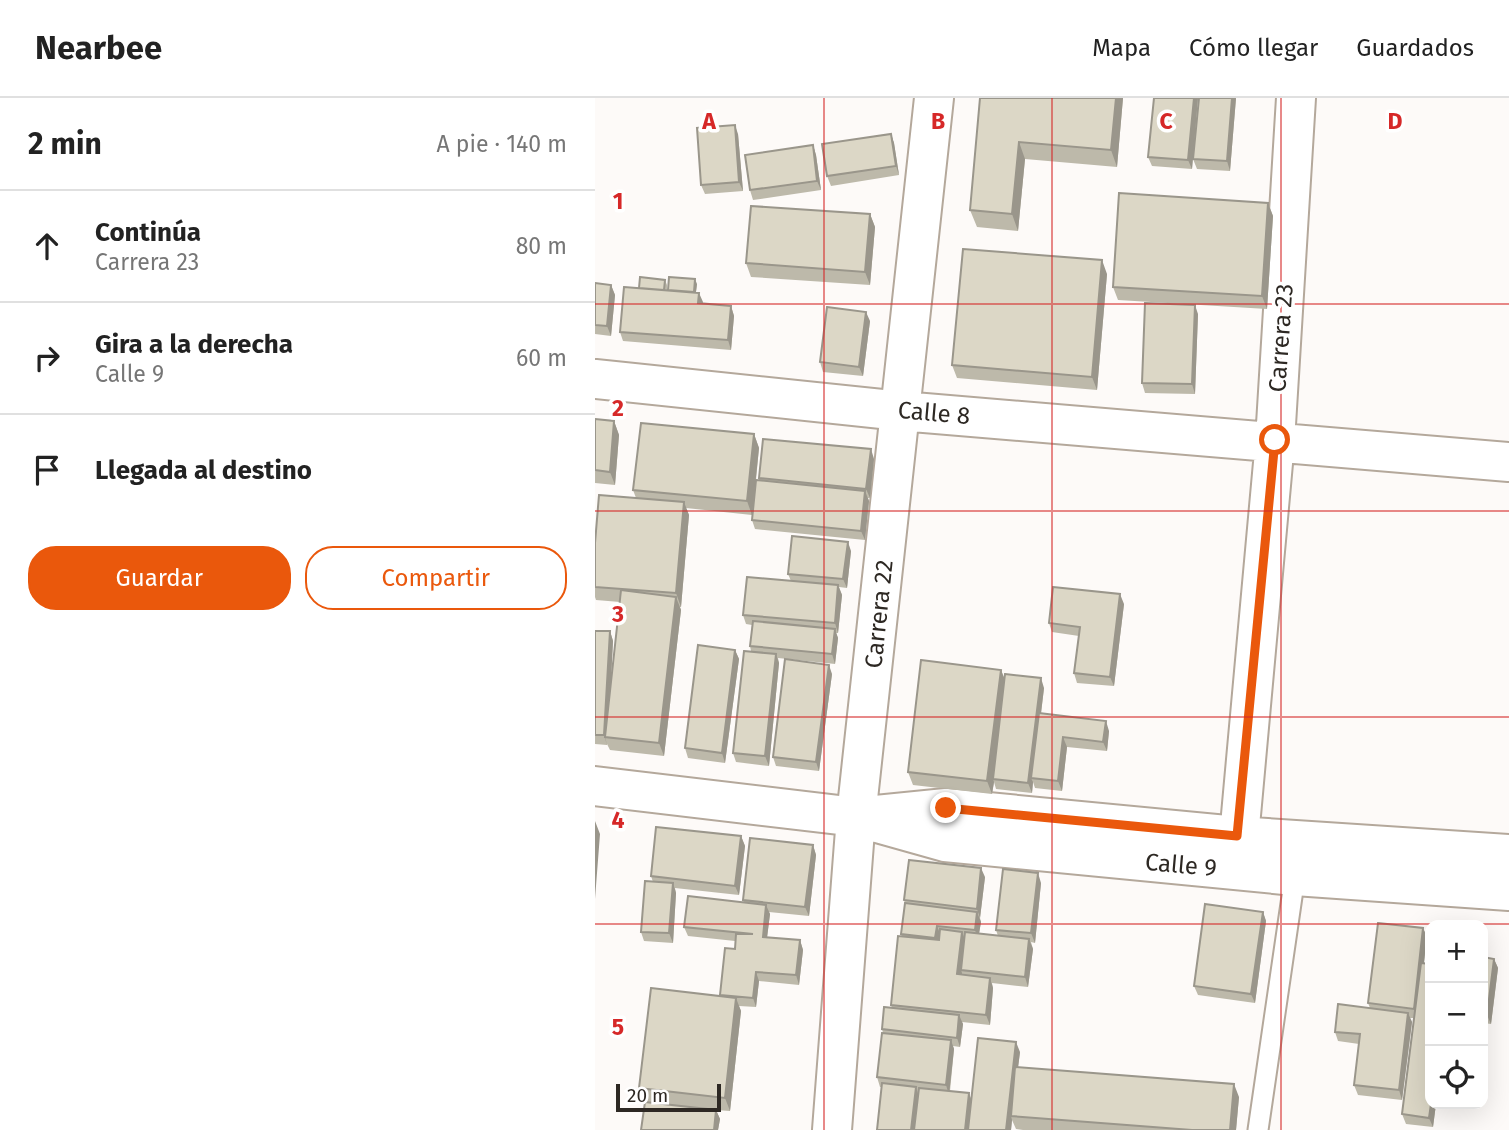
<!DOCTYPE html>
<html lang="es">
<meta charset="utf-8">
<style>
:root{--surface:#fff;--page:#f2f2f2;--text:#222;--muted:#767676;--line:#e0e0e0;--accent:#ea580c}
body{margin:0;font-family:"Fira Sans",sans-serif;background:var(--page);color:var(--text)}
.controls{position:absolute;right:21px;bottom:21px;display:grid;overflow:hidden;border-radius:14px;box-shadow:0 7px 28px #0002}
.controls button{width:63px;height:63px;display:grid;place-items:center;padding:0;border:0;border-bottom:2px solid var(--line);background:var(--surface);color:var(--text);font:35px sans-serif}
.scale{position:absolute;left:21px;bottom:18px;width:105px;box-sizing:border-box;padding-left:7px;border:4px solid #2d2823;border-top:0;font-size:19px;line-height:24px;white-space:nowrap;color:#2d2823;-webkit-text-stroke:5px #fff;paint-order:stroke}
.stop{position:absolute;width:21px;height:21px;margin:-16px;border:5px solid #ea580c;border-radius:50%;background:#fff}
.stop.end{background:#ea580c;border-color:#fff;box-shadow:0 2px 7px #0008}
.list{margin:0;padding:0;list-style:none}
h2{display:flex;justify-content:space-between;align-items:center;height:91px;margin:0;padding:0 28px;font-size:30px}
h2 small{font-size:23px;font-weight:400;color:var(--muted)}
.list li{display:grid;grid-template-columns:46px 1fr auto;gap:21px;align-items:center;box-sizing:border-box;height:112px;padding:0 28px;border-top:2px solid var(--line)}
.list b{display:block;font-size:26px;white-space:nowrap}
.list p{margin:0;font-size:23px;white-space:nowrap;color:var(--muted)}
.list em{font-size:23px;font-style:normal;color:var(--muted)}
.actions{display:flex;gap:14px;padding:21px 28px}
.actions a{flex:1;padding:16px 0;border:2px solid var(--accent);border-radius:28px;text-align:center;font-size:24px;color:var(--accent)}
.actions .main{background:var(--accent);color:#fff}
.icon{flex:none;width:38px;height:38px;fill:none;stroke:currentColor;stroke-width:2;stroke-linecap:round;stroke-linejoin:round}
.map{position:relative;flex:none;width:914px;height:1032px;overflow:hidden}
header{display:flex;align-items:center;gap:42px;box-sizing:border-box;height:98px;padding:0 35px;background:var(--surface);border-bottom:2px solid var(--line)}
header strong{font-size:33px}
nav{display:flex;gap:38px;margin-inline-start:auto;font-size:24px}
main{display:flex}
aside{flex:1;background:var(--surface)}
.map>svg:first-child{display:block}
.lines{fill:none;stroke-linecap:round;stroke-linejoin:round}
.lane-casing{stroke:#b4a89b;stroke-width:23}
.street-casing{stroke:#b4a89b;stroke-width:42}
.lane{stroke:#fff;stroke-width:19}
.street{stroke:#fff;stroke-width:38}
.wall{fill:#bdb9aa}
.shaded-wall{fill:#9a968b}
.building{fill:#dcd7c6;stroke:#9a968b;stroke-width:2}
.route{stroke:#ea580c;stroke-width:9}
.grid{fill:none;stroke:#d62828;stroke-width:2;stroke-opacity:0.55}
.labels{text-anchor:middle;stroke-width:7;stroke-linejoin:round;paint-order:stroke}
.street-label{font-size:24px;fill:#2d2823;stroke:#fff}
.grid-label{font-size:23px;text-anchor:middle;font-weight:bold;fill:#d62828;stroke:#fff;stroke-width:7;stroke-linejoin:round;paint-order:stroke}
</style>
<header>
<strong>Nearbee</strong>
<nav><a>Mapa</a><a>Cómo llegar</a><a>Guardados</a></nav>
</header>
<main>
<aside>
<h2>2 min<small>A pie · 140 m</small></h2>
<ul class="list">
<li><svg class="icon" aria-label="ahead" viewBox="0 0 24 24"><path d="M12 20V5M6 11l6-6 6 6"/></svg><div><b>Continúa</b><p>Carrera 23</p></div><em>80 m</em></li>
<li><svg class="icon" aria-label="right" viewBox="0 0 24 24"><path d="M7 20v-9h11M14 6l5 5-5 5"/></svg><div><b>Gira a la derecha</b><p>Calle 9</p></div><em>60 m</em></li>
<li><svg class="icon" aria-label="arrive" viewBox="0 0 24 24"><path d="M6 21V4h12l-3 4 3 4H6"/></svg><div><b>Llegada al destino</b></div></li>
</ul>
<div class="actions"><a class="main">Guardar</a><a>Compartir</a></div>
</aside>
<div class="map">
<svg width="914" height="1032" viewBox="0 0 914 1032">
<rect width="100%" height="100%" fill="#fdfaf8"/>
<g class="lines">
<defs>
<path id="lane" d="M663,1032L700,778"/>
<path id="street" d="M0,281L306,313L914,364
M0,688L261,719L350,744L700,778L914,793
M281,717L351,710L642,738L914,756
M641,772L680,343L701,0
M237,1032L261,719L339,0"/>
</defs>
<use href="#lane" class="lane-casing"/>
<use href="#street" class="street-casing"/>
<use href="#lane" class="lane"/>
<use href="#street" class="street"/>
</g>
<path class="wall" d="M385,0H528L522,69L430,61L423,133L382,129L375,112Z
M559,0H603L597,71L557,68L553,59Z
M641,0L635,73L602,71L598,61Z
M143,36L148,93L110,96L106,87Z
M296,36L299,45L304,77L236,88L232,78Z
M218,47L221,57L226,92L158,102L155,92Z
M673,105L678,118L672,211L523,202L518,189Z
M275,116L280,129L275,187L156,179L151,165Z
M512,176L502,292L362,280L357,267Z
M70,182L72,187V192L102,186L101,194L108,206L136,208L139,218L136,252L28,243L25,234L44,190Z
M0,185L16,187L20,197L16,238L0,236Z
M603,216L600,296L550,295L547,285Z
M275,223L268,278L228,274L225,264Z
M0,321L19,323L24,337L20,387L0,385Z
M159,336L164,350L161,382L164,383V380L279,361L275,400H273L274,403L270,442L160,431L157,422V417L91,410L94,417L86,509H85L86,512L69,658L15,652L12,646V647L0,646V533H15L18,543L16,582L25,504L1,502L0,499V445L41,400L38,392Z
M256,453L252,490L244,489L247,497L243,535H241L243,540L240,566L183,560L184,565L174,668L141,664L138,655L156,553L155,548L157,527L151,526L148,517L196,483L193,476Z
M529,506L519,588L482,585L479,575L484,538L457,534L454,525Z
M140,552L144,561L130,665L93,660L90,650Z
M406,572L410,582L449,590L446,616L514,633L512,653L472,649L467,693L440,690L438,684L437,695L401,691L399,684L397,696L318,687L313,674Z
M237,576L224,673L181,668L178,659Z
M146,738L150,748L144,797L80,790L81,795L78,845L49,843L46,834L58,784L56,778Z
M218,747L221,757L214,818L174,814L175,816L172,839L205,842L208,852L204,887L164,883L161,909L144,908L146,913L135,1013L121,1012L125,1021L123,1032H46L50,1004L44,990L126,898L140,851V843L93,838L89,829L149,804L148,802Z
M390,779L385,820L386,824L384,835L403,838L401,832L446,785L440,845L436,844L438,851L433,889L397,885L398,890L395,927L367,924L368,926L365,949L358,948L359,951L355,993L374,995L376,1001L425,954L423,969L644,999L641,1032H428L421,1031L417,1022L416,1032H282L287,989H285L282,979L288,935L287,931L297,910L296,907L307,839L306,836L310,806L309,802Z
M668,814L671,823L660,905L603,897L599,888Z
M828,830L832,839L829,865L835,1006H841L838,1029L811,1026L807,1016L819,920H815L817,924L807,1002L763,997L759,987L764,946L743,943L740,934L775,910L773,905Z
M888,859L899,861L903,870L896,926L888,925Z"/>
<path class="shaded-wall" d="M521,0H528L522,69L516,52Z
M599,0H603L597,71L593,62Z
M637,0H641L635,73L632,63Z
M140,27L143,36L148,93L144,84Z
M296,36L299,45L304,77L301,68Z
M424,44L430,61L423,133L417,116Z
M218,47L221,57L226,92L222,83Z
M673,105L678,118L672,211L667,198Z
M275,116L280,129L275,187L270,174Z
M507,162L512,176L502,292L497,279Z
M100,181L102,186L100,201L99,196Z
M16,187L20,197L16,238L12,228Z
M104,195L108,204L107,215L103,205Z
M600,207L603,216L600,296L597,286Z
M136,208L139,218L136,252L133,242Z
M271,214L275,223L268,278L264,269Z
M19,323L24,337L20,387L15,374Z
M159,336L164,350L157,417L152,403Z
M276,351L279,361L275,400L271,391Z
M270,393L274,403L270,442L266,433Z
M89,404L94,417L86,509L81,495Z
M253,444L256,453L252,490L248,481Z
M243,487L247,497L243,535L240,525Z
M525,496L529,506L519,588L515,579Z
M81,499L86,512L69,658L64,645Z
M240,531L243,540L240,566L237,556Z
M15,533L18,543L13,639H10L12,647L9,637Z
M140,552L144,561L130,665L127,655Z
M181,556L184,565L174,668L170,658Z
M234,567L237,576L224,673L221,664Z
M406,572L411,585L398,681L399,684L397,696L392,683Z
M446,580L449,590L438,680H436L438,684L437,695L433,685Z
M511,623L514,633L512,653L508,644Z
M468,639L472,649L467,693L463,683Z
M0,723L5,736L0,801Z
M146,738L150,748L144,797L140,788Z
M218,747L221,757L214,818L210,809Z
M386,770L390,779L385,820L382,811Z
M443,775L446,785L440,845L436,835Z
M78,785L81,795L78,845L74,835Z
M171,807L175,816L171,848L168,839Z
M382,814L386,824L383,842L380,832Z
M668,814L671,823L660,905L656,896Z
M342,828L346,838L344,850L340,840Z
M828,830L832,839L822,920L819,911Z
M367,834L371,844L366,872L367,875L366,886L362,876Z
M434,841L438,851L433,889L430,879Z
M205,842L208,852L204,887L201,877Z
M899,861L903,870L896,926L892,917Z
M161,874L164,883L161,909L158,900Z
M395,880L398,890L395,927L391,917Z
M141,900L146,913L135,1013L130,1000Z
M813,915L817,924L807,1002L804,992Z
M364,917L368,926L365,949L362,940Z
M356,942L359,951L354,997L351,987Z
M421,944L425,954L417,1018H416L417,1022L416,1032H411Z
M639,986L644,999L641,1032H635Z
M321,989L324,999L320,1032H316Z
M374,995L377,1004L374,1032H370Z
M836,1006H841L838,1029L834,1020Z
M121,1012L125,1021L123,1032H119Z"/>
<path class="building" d="M385,0H521L516,52L424,44L417,116L375,112Z
M559,0H599L593,62L553,59Z
M604,0H637L632,63L598,61Z
M140,27L144,84L106,87L102,30Z
M296,36L301,68L232,78L227,46Z
M218,47L222,83L155,92L150,57Z
M524,95L673,105L667,198L518,189Z
M156,108L275,116L270,174L151,165Z
M368,151L507,162L497,279L357,267Z
M45,179L70,182L69,192L44,190Z
M74,179L100,181L99,194L73,192Z
M0,185L16,187L12,228L0,227Z
M29,189L104,195L103,205L136,208L133,242L25,234Z
M550,205L600,207L597,286L547,285Z
M232,209L271,214L264,269L225,264Z
M0,321L19,323L15,374L0,372Z
M46,325L159,336L152,403L38,392Z
M168,341L276,351L271,391L164,380Z
M161,382L270,393L266,433L157,422Z
M4,397L89,404L81,495L0,489V445Z
M197,438L253,444L248,481L193,476Z
M152,479L243,487L240,525L148,517Z
M458,489L525,496L515,579L479,575L485,529L454,525Z
M26,492L81,499L64,645L10,639Z
M158,523L240,531L237,556L155,548Z
M0,533H15L9,637H0Z
M103,547L140,552L127,655L90,650Z
M149,553L181,556L170,658L138,655Z
M190,561L234,567L221,664L178,659Z
M326,562L406,572L392,683L313,674Z
M410,576L446,580L433,685L398,681Z
M444,615L511,623L508,644L468,639L463,683L436,680Z
M61,729L146,738L140,788L56,778Z
M155,740L218,747L210,809L148,802Z
M314,762L386,770L382,811L309,802Z
M408,771L443,775L436,835L401,832Z
M50,783L78,785L74,835L46,834Z
M93,798L171,807L168,839L205,842L201,877L161,874L158,900L125,897L130,850L140,851L141,836H158L89,829Z
M310,805L382,814L380,832L342,828L340,840L306,836Z
M610,806L668,814L656,896L599,888Z
M783,825L828,830L819,911L773,905Z
M345,831L367,834L362,876L395,880L391,917L296,907L303,838L344,842Z
M370,834L434,841L430,879L366,872Z
M888,859L899,861L892,917L888,916Z
M826,865L835,866L836,1006L834,1020L807,1016Z
M56,890L141,900L130,1000L44,990Z
M743,906L813,915L804,992L759,987L765,936L740,934Z
M289,909L364,917L362,940L287,931Z
M287,935L356,942L351,987L282,979Z
M383,940L421,944L411,1032H373Z
M420,969L639,986L635,1032H597L416,1018Z
M287,985L321,989L316,1032H282Z
M324,990L374,995L370,1032H319Z
M50,1004L121,1012L119,1032H46Z"/>
<g class="lines">
<path class="route" d="M351,710L642,738L680,342"/>
</g>
<path class="grid" d="M229,0V1032M457,0V1032M686,0V1032M0,206H914M0,413H914M0,619H914M0,826H914"/>
<g class="labels">
<g class="street-label">
<text transform="translate(686 240) rotate(-86)" y="8">Carrera 23</text>
<text transform="translate(339 315) rotate(5)" y="8">Calle 8</text>
<text transform="translate(284 516) rotate(-84)" y="8">Carrera 22</text>
<text transform="translate(586 767) rotate(5)" y="8">Calle 9</text>
</g>
</g>
<g class="grid-label">
<text x="114" y="31">A</text>
<text x="343" y="31">B</text>
<text x="571" y="31">C</text>
<text x="800" y="31">D</text>
<text x="23" y="111">1</text>
<text x="23" y="318">2</text>
<text x="23" y="524">3</text>
<text x="23" y="730">4</text>
<text x="23" y="937">5</text>
</g>
</svg>
<div class="controls">
<button>+</button>
<button>−</button>
<button><svg class="icon" aria-label="locate" viewBox="0 0 24 24"><circle cx="12" cy="12" r="6"/><path d="M12 2v4M12 18v4M2 12h4M18 12h4"/></svg></button>
</div>
<div class="scale">20 m</div>
<div class="stop" style="left:680px;top:342px"></div>
<div class="stop end" style="left:351px;top:710px"></div>
</div>
</main>
